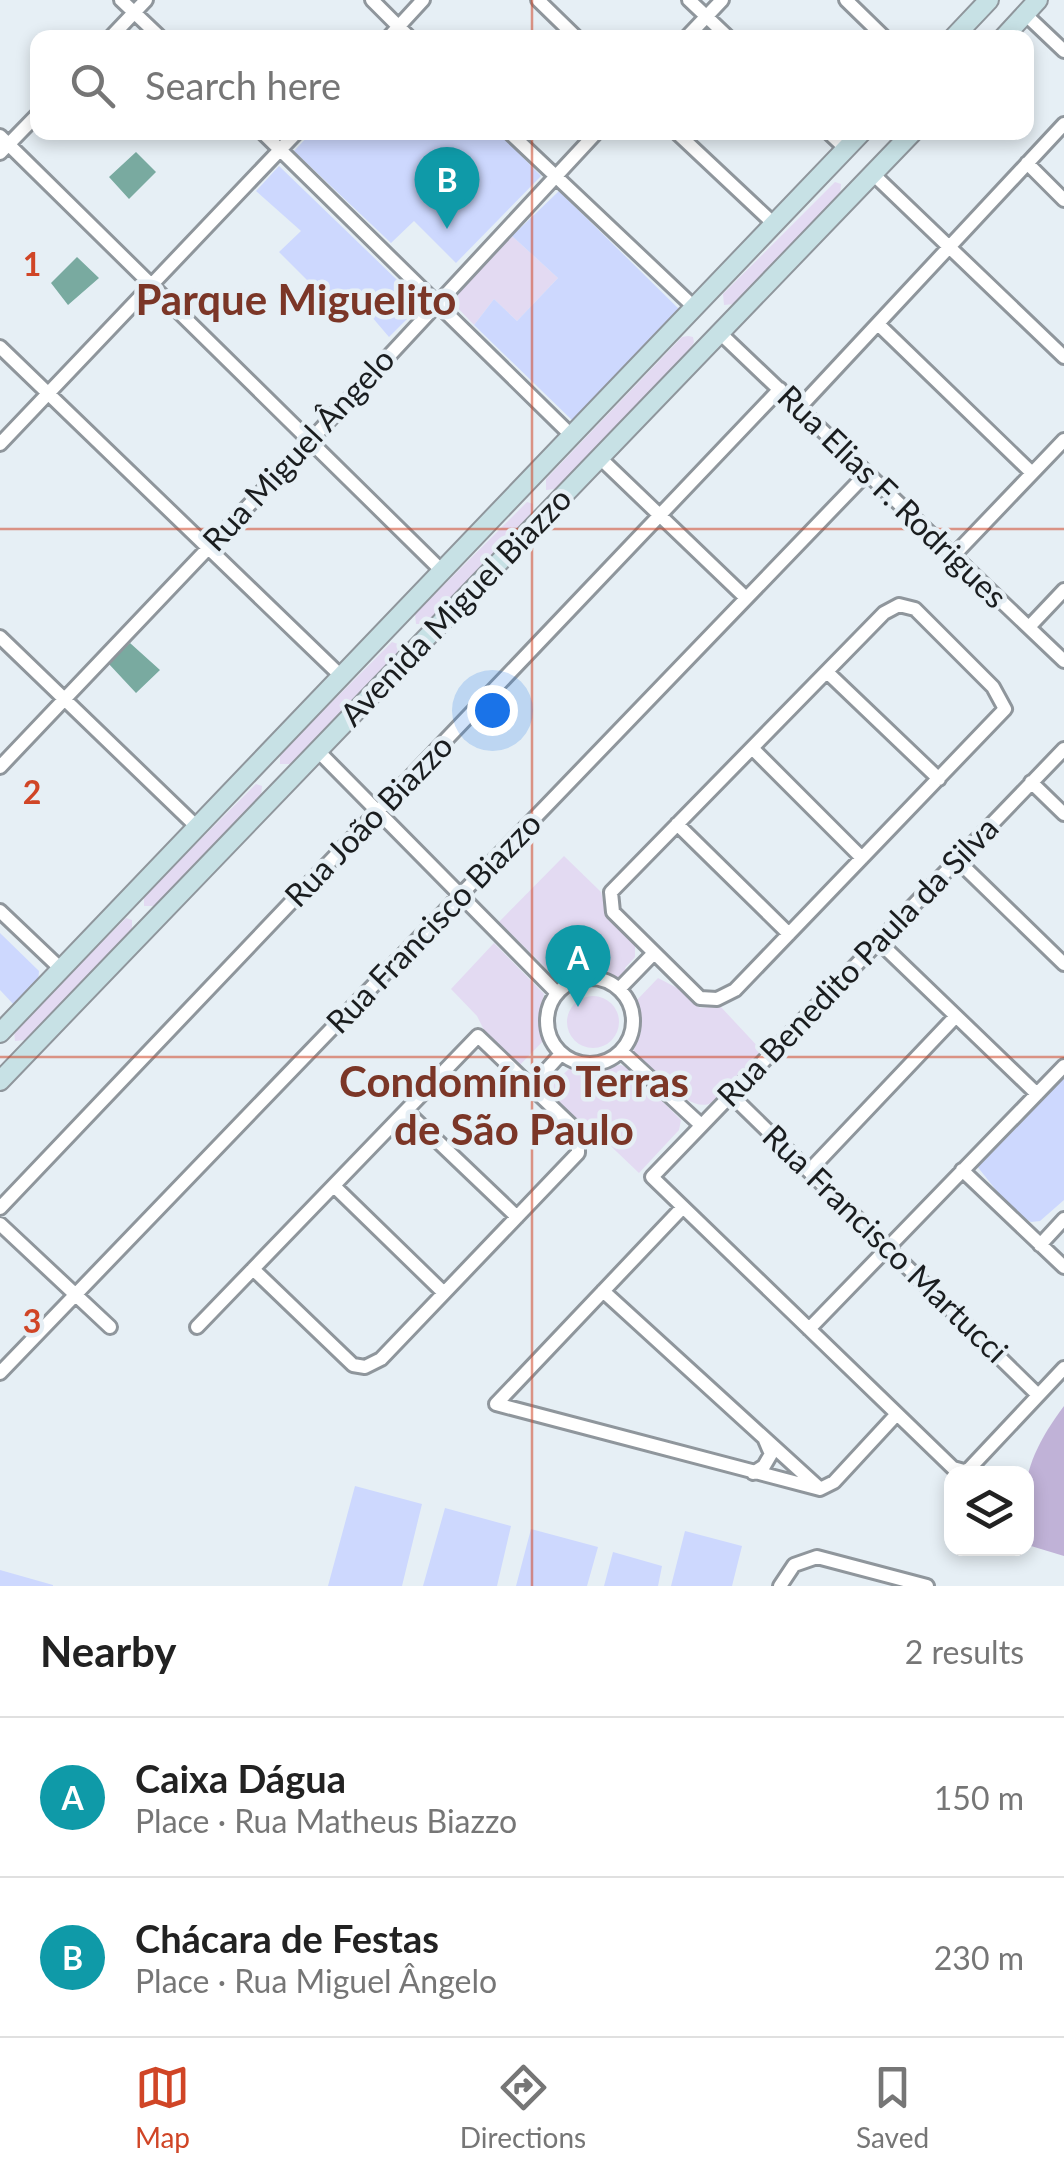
<!DOCTYPE html>
<meta charset="utf-8">
<style>
:root{--surface:#fff;--page:#f2f2f2;--text:#222;--muted:#767676;--line:#e0e0e0;--accent:#d04526}
body{margin:0;font-family:Lato,sans-serif;background:var(--page);color:var(--text)}
.controls{position:absolute;right:30px;bottom:30px;display:grid;overflow:hidden;border-radius:20px;box-shadow:0 5px 15px #0003}
.controls button{width:90px;height:90px;display:grid;place-items:center;padding:0;border:0;border-bottom:2px solid var(--line);background:var(--surface);color:var(--text);font:50px sans-serif}
.you{position:absolute;left:492px;top:710px;width:35px;height:35px;margin:-25px;border:8px solid #fff;border-radius:50%;background:#1a73e8;box-shadow:0 0 0 15px #1a73e833}
.badge{display:grid;place-items:center;width:65px;height:65px;border-radius:50%;background:var(--accent);color:#fff;font-size:32px;font-weight:700}
.pin{position:absolute;translate:-50% -82px;filter:drop-shadow(0 2px 5px #0008)}
.pin::after{content:'';position:absolute;top:52px;width:35px;height:30px;background:inherit;clip-path:polygon(0 0,100% 0,50% 100%)}
.list{margin:0;padding:0;list-style:none}
h2{display:flex;justify-content:space-between;align-items:center;height:130px;margin:0;padding:0 40px;font-size:42px}
h2 small{font-size:32px;font-weight:400;color:var(--muted)}
.list li{display:grid;grid-template-columns:65px 1fr auto;gap:30px;align-items:center;box-sizing:border-box;height:160px;padding:0 40px;border-top:2px solid var(--line)}
.list b{display:block;font-size:38px;white-space:nowrap}
.list p{margin:0;font-size:32px;white-space:nowrap;color:var(--muted)}
.list em{font-size:32px;font-style:normal;color:var(--muted)}
.icon{flex:none;width:55px;height:55px;fill:none;stroke:currentColor;stroke-width:2;stroke-linecap:round;stroke-linejoin:round}
.map{position:relative;flex:none;width:1064px;height:1586px;overflow:hidden}
.search{position:absolute;background:var(--surface);box-shadow:0 5px 15px #0003;left:30px;right:30px;top:30px;height:110px;display:flex;align-items:center;gap:25px;box-sizing:border-box;padding:0 35px;border-radius:20px;color:var(--muted);font-size:38px}
.sheet{height:450px;background:var(--surface)}
nav{display:flex;justify-content:space-around;align-items:center;box-sizing:border-box;height:140px;border-top:2px solid var(--line);background:var(--surface);font-size:28px;color:var(--muted)}
nav a{display:grid;justify-items:center;gap:5px}
nav .on{color:var(--accent)}
.map>svg:first-child{display:block}
.green{fill:#e3daf2}
.forest{fill:#c0b2d7}
.water{fill:#79aaa0}
.building{fill:#cdd8fe}
.lines{fill:none;stroke-linecap:round;stroke-linejoin:round}
.street-casing{stroke:#8f969c;stroke-width:18}
.secondary-casing{stroke:#8f969c;stroke-width:22}
.street{stroke:#fff;stroke-width:12}
.secondary{stroke:#c7e1e5;stroke-width:18}
.grid{fill:none;stroke:#d04526;stroke-width:2.5;stroke-opacity:0.55}
.labels{text-anchor:middle;stroke-width:9;stroke-linejoin:round;paint-order:stroke}
.street-label{font-size:32px;fill:#1a1d1f;stroke:#e6eff5}
.district-label{font-size:42px;font-weight:bold;fill:#7b3627;stroke:#e6eff5}
.grid-label{font-size:32px;text-anchor:middle;font-weight:bold;fill:#d04526;stroke:#e6eff5;stroke-width:9;stroke-linejoin:round;paint-order:stroke}
</style>
<div class="map">
<svg width="1064" height="1586" viewBox="0 0 1064 1586">
<rect width="100%" height="100%" fill="#e6eff5"/>
<path class="green" d="M835,182L841,184L840,195L734,304L724,305L723,294Z
M512,236L558,278L517,321L494,299L474,325L451,301Z
M688,336L693,337L694,342L691,348L556,489L546,490V479L682,337Z
M527,502L533,504L532,514L426,624H416L415,614Z
M392,642L398,644L397,654L290,764H280V754Z
M256,784L262,786L261,796L154,906H144V896Z
M564,856L601,892L606,913L635,942V957L625,968L628,972L618,982C598,966 579,971 557,979L499,922Z
M126,918L132,920V931L25,1040L15,1041L14,1030Z
M494,943L544,994L538,1018L544,1040L519,1066L488,1038L477,1016L451,989Z
M658,978L683,991L700,1008L720,1006L762,1051C748,1065 727,1094 711,1103C689,1115 648,1066 633,1052L641,1032L636,1001Z
M567 1022a26 26 0 1 1 52 0a26 26 0 1 1-52 0Z
M621,1065L630,1069L681,1120L679,1130L639,1173L595,1131L584,1130L546,1090L569,1069Z"/>
<path class="forest" d="M1064,1406V1556L1031,1546C1014,1490 1031,1450 1064,1406Z"/>
<path class="water" d="M136,152L156,172L129,199L109,177Z
M77,257L99,278L68,305L51,283Z
M130,643L160,670L136,693L108,663Z"/>
<path class="building" d="M312,132H498L541,176L456,263L414,221L391,243L294,151Z
M279,166L422,304L389,337L348,289L322,318L305,300L317,290L279,252L301,231L256,191Z
M559,191L682,312L576,424L474,325L494,299L517,321L558,278L512,236Z
M0,933L39,971L38,983L15,1006L0,990Z
M1064,1074V1200L1040,1221L1031,1222L1012,1210L976,1165Z
M355,1486L422,1504L402,1586H328Z
M445,1508L511,1526L497,1586H423Z
M531,1529L598,1547L587,1586H516Z
M685,1531L742,1546L732,1586H671Z
M613,1552L662,1566L658,1586H604Z
M0,1570L53,1585V1586H0Z"/>
<g class="lines">
<defs>
<path id="street" d="M121,0L161,38
M372,0L410,38
M538,0L577,38
M689,0L729,38
M846,0L885,38
M1025,14L1064,51
M110,38L146,0
M388,38L423,0
M686,38L722,0
M262,132L572,436
M509,132L695,308
M676,132L774,224
M828,132L846,149
M0,136L442,571
M0,153L38,114
M1027,163L1064,200
M873,174L1064,357
M878,324L1032,473
M720,333L1064,661
M0,347L341,676
M799,408L1064,124
M0,444L297,132
M599,457L746,598
M954,555L1064,440
M899,605L915,609L993,687L1005,709L735,990L717,999L700,998L613,912L611,892L884,613Z
M1029,627L1064,590
M0,637L197,827
M827,672L939,779
M752,748L862,858
M1064,749L652,1177L953,1468L964,1471L969,1469L1064,1368
M318,751L557,993
M0,767L310,441L597,132
M1031,782L1064,814
M677,824L789,934
M957,860L1064,964
M0,911L61,969
M878,941L1037,1094
M547 1021a43 43 0 1 1 86 0a43 43 0 1 1-86 0Z
M619,989L654,953
M622,1052L701,1125
M531,1087L561,1054
M730,1094L1038,1395
M406,1111L517,1217
M962,1170L1064,1267
M809,1171L956,1016
M334,1186L444,1293
M683,1207L496,1404L820,1489L834,1482L896,1415
M0,1208L780,389
M0,1224L110,1327
M1040,1245L1064,1219
M603,1291L818,1487
M197,1327C291,1230 384,1133 478,1036L570,1124L578,1137V1153L381,1359L365,1367L353,1365L253,1269
M809,1329L1064,1066
M0,1373L867,473
M753,1473L764,1466L771,1454L765,1440
M780,1586L794,1565L817,1557L927,1586"/>
<path id="secondary" d="M953,38L989,0
M1003,38L1038,0
M0,1033L862,132
M0,1081L913,132"/>
</defs>
<use href="#street" class="street-casing"/>
<use href="#secondary" class="secondary-casing"/>
<use href="#street" class="street"/>
<use href="#secondary" class="secondary"/>
</g>
<path class="grid" d="M532,0V38M532,132V1586M0,529H1064M0,1057H1064"/>
<g class="labels">
<g class="street-label">
<text transform="translate(299 450) rotate(-47)" y="11">Rua Miguel Ângelo</text>
<text transform="translate(892 497) rotate(44)" y="11">Rua Elias F. Rodrigues</text>
<text transform="translate(456 607) rotate(-46)" y="11">Avenida Miguel Biazzo</text>
<text transform="translate(369 821) rotate(-46)" y="11">Rua João Biazzo</text>
<text transform="translate(434 923) rotate(-46)" y="11">Rua Francisco Biazzo</text>
<text transform="translate(858 962) rotate(-46)" y="11">Rua Benedito Paula da Silva</text>
<text transform="translate(885 1244) rotate(44)" y="11">Rua Francisco Martucci</text>
</g>
<g class="district-label">
<text x="296" y="315">Parque Miguelito</text>
<text x="514" y="1097">Condomínio Terras<tspan x="514" dy="48">de São Paulo</tspan></text>
</g>
</g>
<g class="grid-label">
<text x="32" y="276">1</text>
<text x="32" y="804">2</text>
<text x="32" y="1333">3</text>
</g>
</svg>
<div class="controls">
<button><svg class="icon" aria-label="layers" viewBox="0 0 24 24"><path d="M12 4l9 5-9 5-9-5zM3 14l9 5 9-5"/></svg></button>
</div>
<div class="you"></div>
<div class="pin badge" style="left:578px;top:1007px;background:#0f9aa8">A</div>
<div class="pin badge" style="left:447px;top:229px;background:#0f9aa8">B</div>
<div class="search"><svg class="icon" aria-label="search" viewBox="0 0 24 24"><circle cx="10" cy="10" r="6"/><path d="M15 15l6 6"/></svg>Search here</div>
</div>
<section class="sheet">
<h2>Nearby<small>2 results</small></h2>
<ul class="list">
<li><span class="badge" style="background:#0f9aa8">A</span><div><b>Caixa Dágua</b><p>Place · Rua Matheus Biazzo</p></div><em>150 m</em></li>
<li><span class="badge" style="background:#0f9aa8">B</span><div><b>Chácara de Festas</b><p>Place · Rua Miguel Ângelo</p></div><em>230 m</em></li>
</ul>
</section>
<nav>
<a class="on"><svg class="icon" aria-label="map" viewBox="0 0 24 24"><path d="M3 6l6-2 6 2 6-2v14l-6 2-6-2-6 2zM9 4v14M15 6v14"/></svg>Map</a>
<a><svg class="icon" aria-label="directions" viewBox="0 0 24 24"><path d="M12 3l9 9-9 9-9-9zM9 14v-3h6M13 9l2 2-2 2"/></svg>Directions</a>
<a><svg class="icon" aria-label="saved" viewBox="0 0 24 24"><path d="M7 4h10v16l-5-4-5 4z"/></svg>Saved</a>
</nav>
